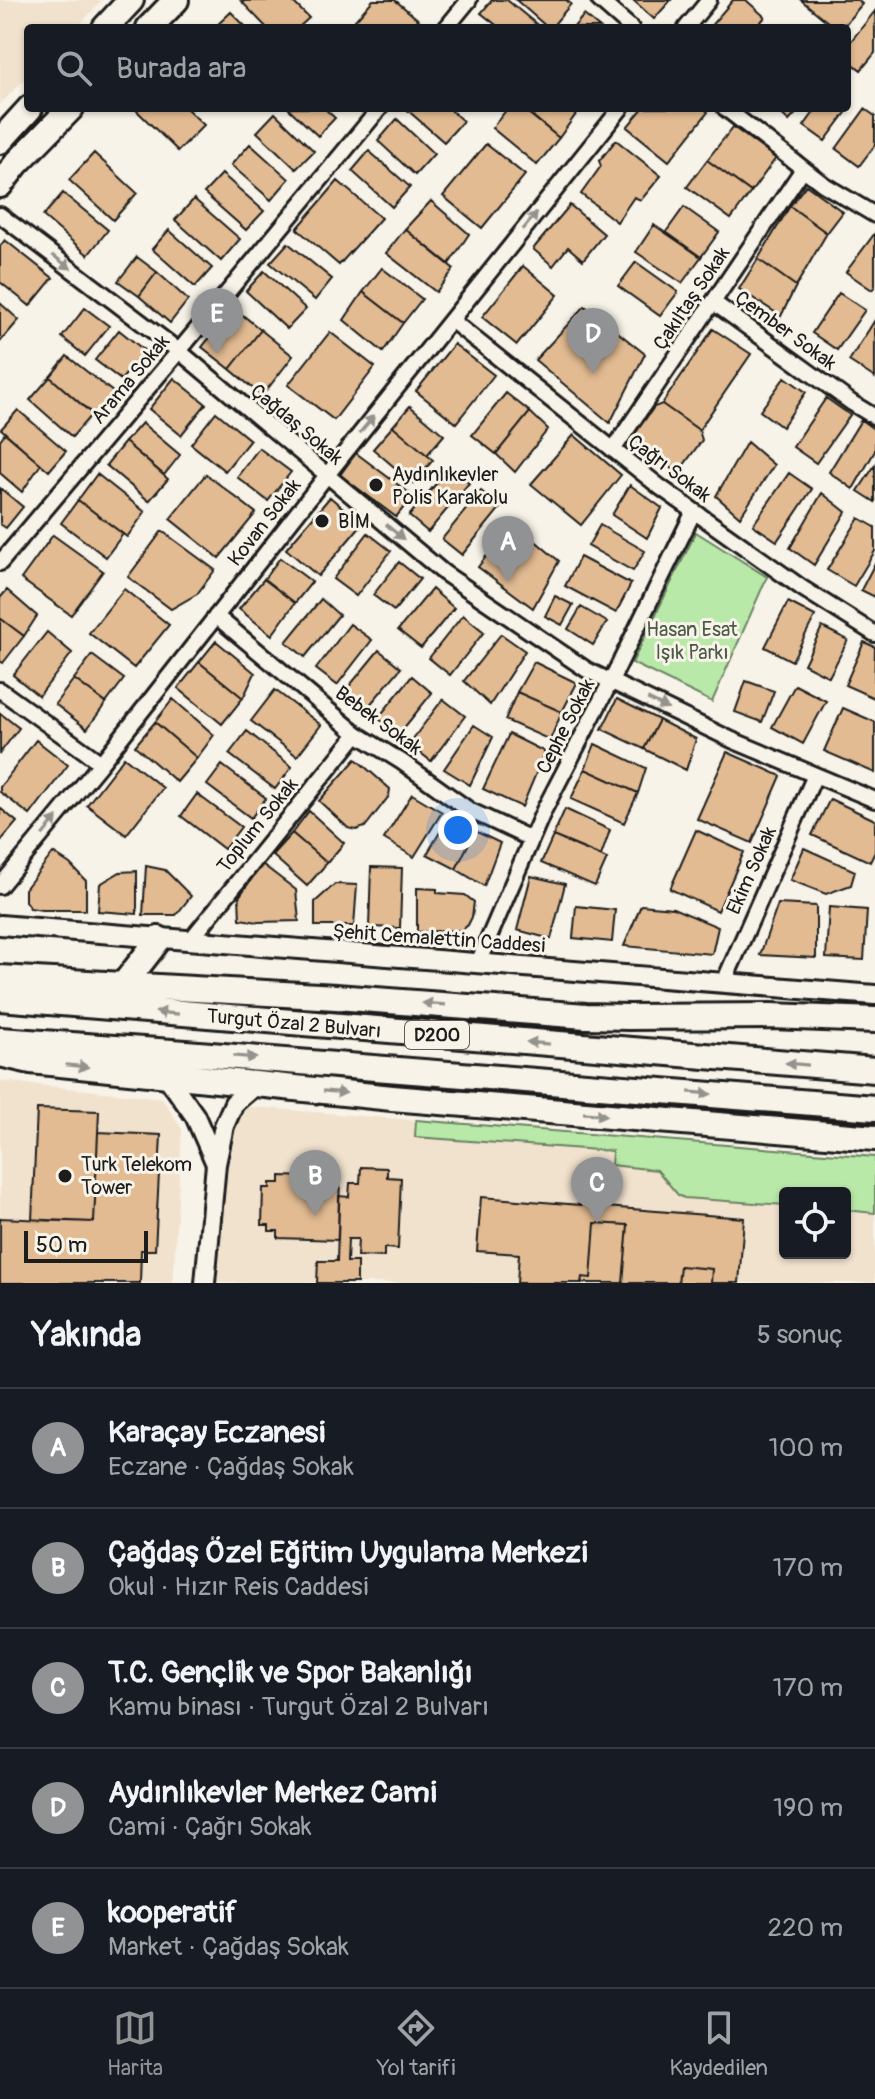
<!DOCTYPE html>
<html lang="tr">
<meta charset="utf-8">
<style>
:root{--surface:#171b24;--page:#242831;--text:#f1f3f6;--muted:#9ea1a6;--line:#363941;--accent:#919294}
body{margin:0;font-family:Pangolin,sans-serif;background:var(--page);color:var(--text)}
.controls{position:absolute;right:24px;bottom:24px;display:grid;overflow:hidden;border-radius:8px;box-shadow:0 2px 6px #0004}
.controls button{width:72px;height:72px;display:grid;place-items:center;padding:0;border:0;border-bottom:2px solid var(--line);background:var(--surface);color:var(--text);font:40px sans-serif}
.scale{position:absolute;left:24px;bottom:20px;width:124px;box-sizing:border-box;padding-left:8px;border:4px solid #1c1c1c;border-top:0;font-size:22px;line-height:28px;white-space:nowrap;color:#1c1c1c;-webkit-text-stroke:6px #f7f3e8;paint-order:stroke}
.you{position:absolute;left:458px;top:830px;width:28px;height:28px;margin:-20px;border:6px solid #fff;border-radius:50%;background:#1a73e8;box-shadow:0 0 0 12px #1a73e833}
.badge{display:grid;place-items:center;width:52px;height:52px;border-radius:50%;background:var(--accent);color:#fff;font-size:26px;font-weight:700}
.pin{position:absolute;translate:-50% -66px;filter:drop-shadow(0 2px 4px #0008)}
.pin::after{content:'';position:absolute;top:42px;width:28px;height:24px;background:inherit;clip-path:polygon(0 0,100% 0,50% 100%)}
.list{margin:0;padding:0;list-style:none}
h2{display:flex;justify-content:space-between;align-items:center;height:104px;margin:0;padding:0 32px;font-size:34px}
h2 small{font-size:26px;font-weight:400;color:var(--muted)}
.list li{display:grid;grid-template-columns:52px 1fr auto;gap:24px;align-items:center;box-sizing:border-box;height:120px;padding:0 32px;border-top:2px solid var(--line)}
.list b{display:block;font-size:30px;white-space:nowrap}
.list p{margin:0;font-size:26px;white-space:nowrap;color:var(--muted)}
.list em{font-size:26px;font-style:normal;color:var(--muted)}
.icon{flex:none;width:44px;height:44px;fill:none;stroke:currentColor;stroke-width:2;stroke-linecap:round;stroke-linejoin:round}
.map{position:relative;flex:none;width:875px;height:1283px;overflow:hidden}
.search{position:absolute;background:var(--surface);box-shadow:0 2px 6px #0004;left:24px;right:24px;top:24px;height:88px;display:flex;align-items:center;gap:20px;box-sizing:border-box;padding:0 28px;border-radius:8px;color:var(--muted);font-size:30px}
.sheet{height:704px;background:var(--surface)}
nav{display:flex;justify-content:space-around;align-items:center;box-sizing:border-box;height:112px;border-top:2px solid var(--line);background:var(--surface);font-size:22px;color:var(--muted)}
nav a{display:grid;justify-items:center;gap:4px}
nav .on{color:var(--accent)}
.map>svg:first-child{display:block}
.built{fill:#f1e2ce;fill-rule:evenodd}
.green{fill:#b9e9a8;stroke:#6a8262;stroke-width:2}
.building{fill:#e2bb92;stroke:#1c1c1c;stroke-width:2}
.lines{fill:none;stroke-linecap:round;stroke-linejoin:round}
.minor-casing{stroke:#1c1c1c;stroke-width:20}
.tertiary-casing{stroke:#1c1c1c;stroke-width:24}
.trunk-casing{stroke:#1c1c1c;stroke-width:30}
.minor{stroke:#f7f3e8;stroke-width:14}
.tertiary{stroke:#f7f3e8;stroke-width:18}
.trunk{stroke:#f7f3e8;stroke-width:24}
.oneway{fill:#94928c}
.poi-dot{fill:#1c1c1c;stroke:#f7f3e8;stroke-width:3}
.labels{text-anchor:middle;stroke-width:6;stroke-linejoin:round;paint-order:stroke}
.shield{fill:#f7f3e8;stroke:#5e5c59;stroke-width:2}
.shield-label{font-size:18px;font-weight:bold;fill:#1c1c1c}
.street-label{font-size:20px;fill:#1c1c1c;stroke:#f7f3e8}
.poi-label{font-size:20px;fill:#1c1c1c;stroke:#f7f3e8;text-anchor:start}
.park-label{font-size:20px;fill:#4b5a46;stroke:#f7f3e8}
</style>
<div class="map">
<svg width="875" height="1283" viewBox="0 0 875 1283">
<rect width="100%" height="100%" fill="#f7f3e8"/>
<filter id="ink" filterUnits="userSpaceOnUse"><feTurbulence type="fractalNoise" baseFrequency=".0125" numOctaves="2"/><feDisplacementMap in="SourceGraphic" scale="16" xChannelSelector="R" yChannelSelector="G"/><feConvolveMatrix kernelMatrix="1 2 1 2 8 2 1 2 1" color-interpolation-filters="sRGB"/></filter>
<g filter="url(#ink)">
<path class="built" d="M0,0H102L77,28H28V76L0,104Z
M0,1081L162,1098L182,1129L173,1283H0Z
M239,1106L875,1157V1283H214L230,1148ZM785,1193H845V1253H785Z"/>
<path class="green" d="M696,532L767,577L712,702L632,663Z
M416,1120L875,1157V1213L845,1210V1193H785V1205L684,1198L678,1195L657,1170L611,1165L612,1151L415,1137Z"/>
<path class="building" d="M291,0L309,18L298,28H267L241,1Z
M373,0H395L422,23L418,28H348Z
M492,0H507L541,28H500L481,13Z
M516,0H566L571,4L551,28H548Z
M633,0H671L654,19Z
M733,0H746L765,17L756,28H709Z
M801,0H858L862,4L842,28H835Z
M875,11V53L861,70L847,59V46Z
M231,12L247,28H214Z
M584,15L600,28H573Z
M134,108H186L204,125L178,151Z
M288,108H324L335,118L318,136Z
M405,108H448L463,121L444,142Z
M508,108H522L559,138L537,165L492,128Z
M523,108H577L579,110L559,138Z
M643,108H704L708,112L669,161L627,127Z
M775,108H801L789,121Z
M817,108H845L848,110L825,141L804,126Z
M865,109L875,116V145L859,166L836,149Z
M275,113L314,151L296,169L257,132Z
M397,119L434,154L415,175L378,141Z
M733,127L776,158L751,192L707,160Z
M616,140L661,176L641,200L634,197L617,222L581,194L601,166L599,161Z
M250,144L289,179L271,200L231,165Z
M486,144L525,175L482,228L443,196Z
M369,151L410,187L392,207L352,171Z
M94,153L137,193L113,220L69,180Z
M707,160L751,192L731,219L687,187Z
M222,174L264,211L246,230L204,193Z
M338,181L381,218L339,265L297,229Z
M806,185L843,212L827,233L790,206Z
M63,193L108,230L88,255L43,216Z
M194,199L240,239L221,261L175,220Z
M431,201L469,234L449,264L405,229Z
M570,205L604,234L583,260L568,247L553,266L533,249Z
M790,206L827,233L796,286L758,259Z
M684,207L719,232L701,257L666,232Z
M654,225L701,257L682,283L636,252Z
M405,229L454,269L436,292L386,253Z
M169,230L212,268L195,287L152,249Z
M875,233V286L872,290L846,272Z
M5,240L53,278L30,306L0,282V246Z
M288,243L332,279L315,300L270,263Z
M137,257L157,272L139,296L118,281Z
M758,259L796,286L781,316L739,289Z
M636,262L678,292L660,316L618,286Z
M523,266L558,295L517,345L482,317Z
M382,268L422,299L403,323L363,292Z
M264,271L306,309L287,329L246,291Z
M157,272L188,300L170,323L139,296Z
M363,292L403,323L383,352L344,320Z
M839,293L865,310L837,350L812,333Z
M0,303L19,320L0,342Z
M585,306L645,354L610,423L535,360Z
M85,308L109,326L85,356L62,337Z
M234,308L261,330L230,369L202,347Z
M875,320V378L849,361Z
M713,329L751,354L699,430L662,404Z
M119,330L145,351L121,380L95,360Z
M261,330L293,356L262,396L230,369Z
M330,332L375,367L334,420L288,385Z
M454,344L494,375L456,423L416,391Z
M67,356L114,393L96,417L50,377Z
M50,377L92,414L72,437L30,400Z
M785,377L806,392L782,427L760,411Z
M174,378L206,404L181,435L149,409Z
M506,393L530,412L496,454L472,435Z
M826,398L850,415L816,463L793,447Z
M662,404L699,430L702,440L678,473L632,438L654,407Z
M410,406L444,435L427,455L393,426Z
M18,410L66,451L49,471L1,429Z
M216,412L250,440L225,471L191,444Z
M530,412L548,429L515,472L496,454Z
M861,420L875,430V451L853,489L829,472Z
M142,423L180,455L164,475L125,442Z
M393,426L433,460L413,483L373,449Z
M5,433L41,464L22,492L0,473V440Z
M574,435L621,475L581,525L531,484Z
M125,442L168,479L149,501L106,465Z
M747,442L774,465L740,517L716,496Z
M259,448L291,472L268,501L237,477Z
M356,453L413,496L396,517L340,475Z
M875,465V502L858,491Z
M450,467L469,483L428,532L409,516Z
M789,473L812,489L777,541L753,525Z
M97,474L145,512L127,537L78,500Z
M206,474L256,513L219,558L170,519Z
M630,485L662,508L647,538L612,515Z
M0,488L23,507L6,528L0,524Z
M481,491L501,507L462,555L442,539Z
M822,493L846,512L814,565L790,548Z
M330,497L362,524L318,576L286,549Z
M78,500L123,534L106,557L61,523Z
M859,518L875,527V551L854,586L827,570Z
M513,522L559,561L533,608L478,567Z
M600,525L645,551L633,571L588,546Z
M162,531L215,570L197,594L171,609L128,577Z
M368,533L391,551L356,596L333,579Z
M53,535L103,571L71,615L21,579Z
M580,557L631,584L616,613L565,586Z
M280,558L312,582L295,603L264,579Z
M399,562L420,579L394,611L373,595Z
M875,563V597L861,590Z
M264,579L295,603L272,635L239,609Z
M124,589L169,625L134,668L89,633Z
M432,589L454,608L421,648L398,630Z
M7,590L37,616L24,636L0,618V598Z
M555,596L573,605L562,625L545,616Z
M321,599L339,615L305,657L286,642Z
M788,602L815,616L792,661L765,647Z
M581,607L607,622L593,645L568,629Z
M463,615L484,632L450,675L429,658Z
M0,618L24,636L3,663L0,661Z
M350,624L372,640L337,685L316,669Z
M822,627L848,640L829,677L804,664Z
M47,632L72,653L39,696L13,675Z
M501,634L525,651L490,705L464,681Z
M216,641L255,673L243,698L199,662Z
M864,642L875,647L874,698L845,685Z
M379,650L401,668L368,707L346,690Z
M92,655L124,679L106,703L74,679Z
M199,662L243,698L222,724L178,688Z
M534,662L577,683L562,712L517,692Z
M412,676L432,693L399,734L378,718Z
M74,679L106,703L87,729L55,704Z
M746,681L774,691L762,722L735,712Z
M795,685L826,701L803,744L772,727Z
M275,690L321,725L297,756L251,721Z
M517,692L562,712L550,740L505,720Z
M173,699L214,735L197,758L155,722Z
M443,699L465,716L431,761L409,744Z
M617,699L659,720L644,749L602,729Z
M843,708L875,722V773L824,751Z
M0,713L19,728L0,753Z
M659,720L696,739L686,770L644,749Z
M155,722L197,758L177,782L135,746Z
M474,725L493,737L470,785L444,769Z
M247,731L292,767L275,789L229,754Z
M509,734L545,752L522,807L483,789Z
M36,740L68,765L30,815L0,792V787Z
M595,744L646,768L638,793L585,769Z
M727,752L781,776L752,843L697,819Z
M124,757L163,788L126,835L87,805Z
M356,759L390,789L389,796L365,827L356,830L348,828L319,801Z
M222,765L266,798L251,818L207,785Z
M585,769L638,793L624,823L571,799Z
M197,794L241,827L224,849L181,816Z
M412,794L442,812L414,857L384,839Z
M830,799L875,820V852L870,862L812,835Z
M0,808L17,822L0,842Z
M565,809L610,830L601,856L553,836Z
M309,811L344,843L327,863L292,833Z
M450,815L475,831L456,869L427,854Z
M696,830L744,852L718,911L670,889Z
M475,831L500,843L484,886L456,869Z
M292,833L327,863L307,886L272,855Z
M553,836L607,859L595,886L541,863Z
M804,848L855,871L851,885L826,894L790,880Z
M53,853L70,864L86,881V910H42L30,908L25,901V889Z
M262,864L296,890L299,921L258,922L240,919L239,897Z
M146,866L165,870L191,896L176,915H143Z
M371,867L402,868L400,928L369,927Z
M137,871V914L98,911L100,884L120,872Z
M531,876L565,884L551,939L517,930Z
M335,884L357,885L354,926H315V902Z
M417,888L437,889V893L465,895L474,902L472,917L468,925L462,930L417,932Z
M778,904L816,906V958L760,955Z
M641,905L673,908L718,927L712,954L624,946Z
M576,906L615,910L612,942L573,938Z
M829,907L867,910L864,960L826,958Z
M37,1109L99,1111L94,1222L32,1220Z
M98,1132L161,1135L155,1250H141L140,1283H0V1218L94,1222Z
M361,1167L387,1168V1177L401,1178L398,1249L384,1248V1257L357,1256L358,1239H348L347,1262H357V1283H317L318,1261H337L339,1196L349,1197L350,1183H360Z
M280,1176L340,1178L338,1240L278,1238V1231H269V1225H262L263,1188H270V1183H280Z
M481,1197L744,1218L739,1283H711L712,1269L680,1266L678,1283H623L628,1225L595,1223L591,1278L582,1277L581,1283H517L519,1254L477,1251Z
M595,1223L628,1225L623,1283H581L582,1277L591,1278Z
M680,1266L712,1269L711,1283H678Z"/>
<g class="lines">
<defs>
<path id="minor" d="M599,0L631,28
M446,28L469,0
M686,28L709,0
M725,108L823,184L875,215
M0,215L179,351L444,573L587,670L732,740L875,800
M713,302L852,403L875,417
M451,320L660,487L802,588L875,634
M613,450L803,169
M0,563L179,351L380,108
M216,616L357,734L402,762L469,810L531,839
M0,690L101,763
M0,886L101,763L327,475L621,108
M189,942L357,734
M478,963L544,810L611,681L694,511
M724,982L815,775"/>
<path id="tertiary" d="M0,925L875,995
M166,1075L195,1116L216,1164
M205,1283L216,1164L224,1126L234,1103L255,1085"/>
<path id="trunk" d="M105,28L131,0
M149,28L176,0
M0,141L30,108
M0,185L17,163L71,108
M0,978L336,997L586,1016L628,1017L771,1016L875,1020
M124,984L159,939
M0,998L875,1070
M0,1040L186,1053L875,1108
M0,1054L31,1061L392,1098L875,1138"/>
</defs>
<use href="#minor" class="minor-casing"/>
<use href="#tertiary" class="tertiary-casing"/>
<use href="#trunk" class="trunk-casing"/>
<use href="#minor" class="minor"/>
<use href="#tertiary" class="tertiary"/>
<use href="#trunk" class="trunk"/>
</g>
<defs><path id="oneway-solid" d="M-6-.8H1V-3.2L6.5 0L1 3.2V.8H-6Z" transform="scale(2)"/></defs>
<g class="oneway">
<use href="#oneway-solid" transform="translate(530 221) rotate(-51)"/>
<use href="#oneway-solid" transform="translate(62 262) rotate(37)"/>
<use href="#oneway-solid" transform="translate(367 424) rotate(-51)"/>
<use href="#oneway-solid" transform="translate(395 532) rotate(40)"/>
<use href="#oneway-solid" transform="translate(658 704) rotate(26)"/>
<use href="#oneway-solid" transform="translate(50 826) rotate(-50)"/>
<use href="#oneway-solid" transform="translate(434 1004) rotate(-176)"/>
<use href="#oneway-solid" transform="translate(167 1013) rotate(-175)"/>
<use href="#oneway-solid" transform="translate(538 1043) rotate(-175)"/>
<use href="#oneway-solid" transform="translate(245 1057) rotate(5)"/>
<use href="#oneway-solid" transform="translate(797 1064) rotate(-175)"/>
<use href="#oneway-solid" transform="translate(77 1066) rotate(6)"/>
<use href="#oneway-solid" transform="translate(335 1092) rotate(5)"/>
<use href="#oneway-solid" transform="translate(700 1093) rotate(5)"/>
<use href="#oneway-solid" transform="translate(595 1114) rotate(5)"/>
</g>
</g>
<g class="poi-dot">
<circle cx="376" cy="485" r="8"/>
<circle cx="322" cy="521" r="8"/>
<circle cx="65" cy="1176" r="8"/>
</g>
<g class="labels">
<rect class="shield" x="405" y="1021" width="64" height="28" rx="6"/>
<g class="shield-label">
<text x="437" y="1041">D200</text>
</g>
<g class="street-label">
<text transform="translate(691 298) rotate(-56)" y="7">Çakıltaş Sokak</text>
<text transform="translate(786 330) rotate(36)" y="7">Çember Sokak</text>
<text transform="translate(130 379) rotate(-50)" y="7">Arama Sokak</text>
<text transform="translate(297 424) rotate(40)" y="7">Çağdaş Sokak</text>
<text transform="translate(670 468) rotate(37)" y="7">Çağrı Sokak</text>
<text transform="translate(264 522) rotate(-52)" y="7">Kovan Sokak</text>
<text transform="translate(379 720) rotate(36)" y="7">Bebek Sokak</text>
<text transform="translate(565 726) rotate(-63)" y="7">Cephe Sokak</text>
<text transform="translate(257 825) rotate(-51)" y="7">Toplum Sokak</text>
<text transform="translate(751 870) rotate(-66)" y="7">Ekim Sokak</text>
<text transform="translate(439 938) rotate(4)" y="7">Şehit Cemalettin Caddesi</text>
<text transform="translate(294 1023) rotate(5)" y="7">Turgut Özal 2 Bulvarı</text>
</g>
<g class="poi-label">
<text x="392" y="481">Aydınlıkevler<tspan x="392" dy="23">Polis Karakolu</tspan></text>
<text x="338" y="528">BİM</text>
<text x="81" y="1171">Turk Telekom<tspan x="81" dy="23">Tower</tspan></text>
</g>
<g class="park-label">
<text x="692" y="636">Hasan Esat<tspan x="692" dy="23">Işık Parkı</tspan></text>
</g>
</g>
</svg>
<div class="controls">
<button><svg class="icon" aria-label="locate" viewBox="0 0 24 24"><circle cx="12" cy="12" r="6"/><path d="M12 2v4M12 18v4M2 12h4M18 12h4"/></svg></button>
</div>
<div class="scale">50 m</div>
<div class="you"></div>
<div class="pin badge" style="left:508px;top:582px">A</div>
<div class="pin badge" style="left:315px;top:1216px">B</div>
<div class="pin badge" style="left:597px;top:1223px">C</div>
<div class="pin badge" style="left:593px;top:374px">D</div>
<div class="pin badge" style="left:217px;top:354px">E</div>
<div class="search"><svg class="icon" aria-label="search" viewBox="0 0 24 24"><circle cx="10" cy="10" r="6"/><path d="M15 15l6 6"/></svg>Burada ara</div>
</div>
<section class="sheet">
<h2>Yakında<small>5 sonuç</small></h2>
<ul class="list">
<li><span class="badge">A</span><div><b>Karaçay Eczanesi</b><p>Eczane · Çağdaş Sokak</p></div><em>100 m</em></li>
<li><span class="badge">B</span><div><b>Çağdaş Özel Eğitim Uygulama Merkezi</b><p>Okul · Hızır Reis Caddesi</p></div><em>170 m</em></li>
<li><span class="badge">C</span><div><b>T.C. Gençlik ve Spor Bakanlığı</b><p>Kamu binası · Turgut Özal 2 Bulvarı</p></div><em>170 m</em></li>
<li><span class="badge">D</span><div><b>Aydınlıkevler Merkez Cami</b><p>Cami · Çağrı Sokak</p></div><em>190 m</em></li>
<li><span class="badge">E</span><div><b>kooperatif</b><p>Market · Çağdaş Sokak</p></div><em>220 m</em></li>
</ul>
</section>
<nav>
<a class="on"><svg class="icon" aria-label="map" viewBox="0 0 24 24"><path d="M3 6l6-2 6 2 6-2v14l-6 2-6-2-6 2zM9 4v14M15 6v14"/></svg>Harita</a>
<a><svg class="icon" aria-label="directions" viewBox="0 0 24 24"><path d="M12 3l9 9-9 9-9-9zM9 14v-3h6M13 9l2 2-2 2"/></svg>Yol tarifi</a>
<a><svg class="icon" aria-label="saved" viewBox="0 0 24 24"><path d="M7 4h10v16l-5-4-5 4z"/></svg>Kaydedilen</a>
</nav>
